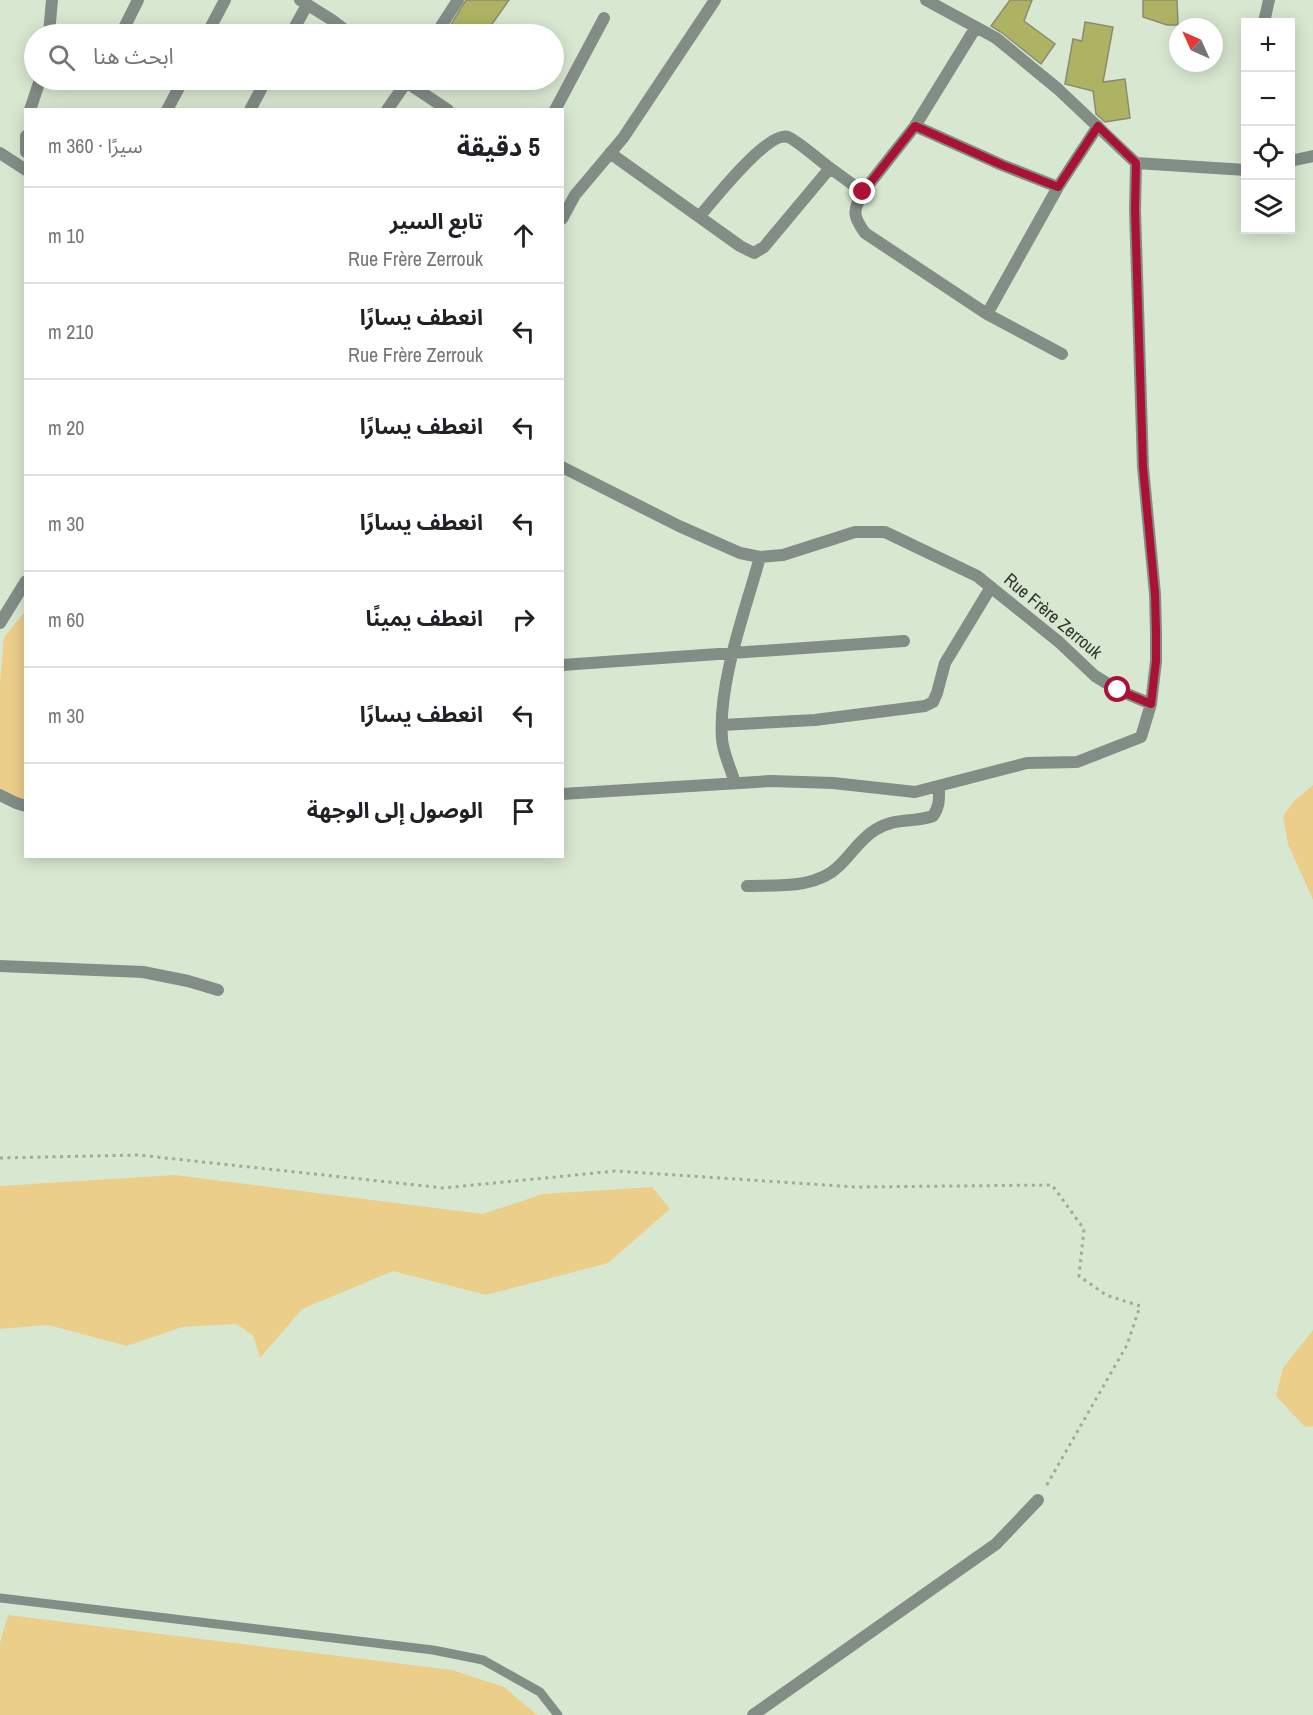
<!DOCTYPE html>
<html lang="ar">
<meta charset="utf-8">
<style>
:root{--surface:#fff;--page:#f6f6f6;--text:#202124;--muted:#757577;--line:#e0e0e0}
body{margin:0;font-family:"Archivo Narrow","Noto Sans Arabic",sans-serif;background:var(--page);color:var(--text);direction:rtl}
.controls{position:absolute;right:18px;top:18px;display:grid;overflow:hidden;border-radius:0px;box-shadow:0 3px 15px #0003}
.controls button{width:54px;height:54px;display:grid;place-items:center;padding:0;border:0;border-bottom:2px solid var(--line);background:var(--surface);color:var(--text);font:30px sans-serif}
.compass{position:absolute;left:1169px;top:18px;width:54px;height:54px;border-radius:50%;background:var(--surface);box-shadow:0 3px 15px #0003;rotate:315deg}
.stop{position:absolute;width:18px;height:18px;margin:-14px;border:4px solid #a91235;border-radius:50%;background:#fff}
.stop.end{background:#a91235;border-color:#fff;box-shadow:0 2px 6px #0008}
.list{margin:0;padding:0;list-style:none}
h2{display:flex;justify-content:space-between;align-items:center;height:78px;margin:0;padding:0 24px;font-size:26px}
h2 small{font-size:20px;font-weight:400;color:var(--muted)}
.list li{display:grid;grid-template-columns:39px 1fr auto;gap:18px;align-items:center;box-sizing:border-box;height:96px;padding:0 24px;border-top:2px solid var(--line)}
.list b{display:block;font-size:22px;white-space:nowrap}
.list p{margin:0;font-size:20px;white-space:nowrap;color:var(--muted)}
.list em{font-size:20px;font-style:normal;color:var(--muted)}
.icon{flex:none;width:33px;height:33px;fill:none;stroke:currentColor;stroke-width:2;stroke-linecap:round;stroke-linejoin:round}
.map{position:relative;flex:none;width:1313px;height:1715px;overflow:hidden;direction:ltr}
.search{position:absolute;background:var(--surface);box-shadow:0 3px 15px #0003;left:24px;top:24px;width:540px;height:66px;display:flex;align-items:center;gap:15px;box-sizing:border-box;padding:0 21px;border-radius:33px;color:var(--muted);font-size:22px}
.panel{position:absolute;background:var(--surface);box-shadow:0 3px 15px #0003;left:24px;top:108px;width:540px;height:750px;border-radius:0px;direction:rtl}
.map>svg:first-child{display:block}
.green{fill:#ebce89}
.building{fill:#aeb363;stroke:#898c73;stroke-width:1.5}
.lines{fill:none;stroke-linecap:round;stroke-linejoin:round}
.path{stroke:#9fab98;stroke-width:3;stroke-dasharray:3 4.5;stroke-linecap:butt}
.service{stroke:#828d86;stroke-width:9}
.minor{stroke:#828d86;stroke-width:12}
.route{stroke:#a91235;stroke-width:8}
.labels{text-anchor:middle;stroke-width:4.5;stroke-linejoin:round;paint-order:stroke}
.street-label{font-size:18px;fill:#2f352c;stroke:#d8e8d0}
</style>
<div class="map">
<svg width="1313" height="1715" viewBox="0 0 1313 1715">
<rect width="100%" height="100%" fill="#d8e8d0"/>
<path class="green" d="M25,612V810L0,800V683L4,637Z
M1313,785V900L1288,844L1283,816L1294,801Z
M175,1175L483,1214L543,1194L652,1187L670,1209L608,1263L486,1295L393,1271L302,1309L260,1358L253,1335L236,1324L182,1327L127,1346L48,1325L0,1329V1186Z
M1313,1330V1426L1305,1427L1276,1396L1283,1368Z
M8,1615L452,1670L504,1687L537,1715H0V1643Z"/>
<path class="building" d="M466,0H509L485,34H458L449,28Z
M1010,0H1032L1024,21L1055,44L1041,64L1001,32L991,26Z
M1143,0H1177L1178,25H1167L1143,17Z
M1085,22L1113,27L1103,82L1125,79L1130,118L1105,122L1096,114L1093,91L1065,84L1073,39L1082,41Z"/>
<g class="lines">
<path class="path" d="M0,1158L138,1155L444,1188L615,1171L856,1187L1052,1185L1084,1229L1079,1276L1106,1295L1140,1306L1127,1345L1045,1488"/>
<path class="service" d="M0,1598L433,1650L483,1660L540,1692L558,1715"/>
<path class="minor" d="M300,0L332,20L350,34
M926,0L996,38L1058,89L1136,163L1246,170
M1264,22L1269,0
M49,34L52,0
M121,34L138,0
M207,34L225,0
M291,34L307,5
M436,34L458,0
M403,80L448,110
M30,110L40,80
M167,110L183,80
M250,110L266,80
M387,110L408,80
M555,110L604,18
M915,126L1002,165L1058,187L1098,126
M26,136V152
M0,153L26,170
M610,153L740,246L754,253L764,247L830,168L863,192L915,126L976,27
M1290,161L1313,156
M1058,187L987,314L1062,354
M863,192C853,211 852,215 865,233L987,314
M699,217C713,201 768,130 788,137C798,141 820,161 830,168
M562,219L575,195L623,138L715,0
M562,467L679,526L740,553L760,557L783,555L855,532H885L977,576L1059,642L1095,676L1118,690L1151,704L1156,661V632L1155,594L1143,467L1135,210L1136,163
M0,623L26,581
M562,665L904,641
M722,725L815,720L925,706L933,702L937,693L945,663L991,587
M735,783C731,769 723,753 722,739C718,682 745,612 760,557
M562,794L771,781L833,783L915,792L1027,763L1077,762L1141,737L1151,704
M0,795L16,803L26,806
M747,886C777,885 816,889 839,866C851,855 861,838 875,830C895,817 913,823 933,816C940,806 939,798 939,786
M0,966L143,972L188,981L218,990
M753,1715L996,1544L1038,1500"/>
</g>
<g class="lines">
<path class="route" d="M863,192L915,126L1002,165L1058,187L1098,126L1136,163L1135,210L1143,467L1155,594L1156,632V661L1151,704L1118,690"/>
</g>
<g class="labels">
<g class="street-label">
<text transform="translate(1053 616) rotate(40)" y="6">Rue Frère Zerrouk</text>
</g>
</g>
</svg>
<div class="controls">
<button>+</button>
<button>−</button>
<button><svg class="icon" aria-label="locate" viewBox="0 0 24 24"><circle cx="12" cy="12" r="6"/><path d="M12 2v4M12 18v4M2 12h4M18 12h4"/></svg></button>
<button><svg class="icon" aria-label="layers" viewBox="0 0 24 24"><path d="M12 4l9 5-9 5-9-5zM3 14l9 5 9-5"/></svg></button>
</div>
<svg class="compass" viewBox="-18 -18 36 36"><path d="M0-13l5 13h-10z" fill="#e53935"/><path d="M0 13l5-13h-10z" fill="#757577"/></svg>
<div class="stop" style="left:1118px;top:690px"></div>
<div class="stop end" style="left:863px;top:192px"></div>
<div class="search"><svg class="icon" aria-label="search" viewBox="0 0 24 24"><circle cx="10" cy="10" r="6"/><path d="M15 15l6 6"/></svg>ابحث هنا</div>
<section class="panel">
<h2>5 دقيقة<small>سيرًا · 360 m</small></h2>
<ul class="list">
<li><svg class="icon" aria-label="ahead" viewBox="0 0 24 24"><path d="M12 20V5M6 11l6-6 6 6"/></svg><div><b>تابع السير</b><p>Rue Frère Zerrouk</p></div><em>10 m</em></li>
<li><svg class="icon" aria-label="left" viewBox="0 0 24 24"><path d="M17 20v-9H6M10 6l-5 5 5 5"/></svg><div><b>انعطف يسارًا</b><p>Rue Frère Zerrouk</p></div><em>210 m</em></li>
<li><svg class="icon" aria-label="left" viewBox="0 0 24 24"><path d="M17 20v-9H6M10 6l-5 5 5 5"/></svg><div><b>انعطف يسارًا</b></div><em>20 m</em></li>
<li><svg class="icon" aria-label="left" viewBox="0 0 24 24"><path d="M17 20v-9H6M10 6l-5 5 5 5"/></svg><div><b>انعطف يسارًا</b></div><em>30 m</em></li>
<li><svg class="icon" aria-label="right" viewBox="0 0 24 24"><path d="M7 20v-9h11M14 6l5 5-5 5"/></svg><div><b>انعطف يمينًا</b></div><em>60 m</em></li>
<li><svg class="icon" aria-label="left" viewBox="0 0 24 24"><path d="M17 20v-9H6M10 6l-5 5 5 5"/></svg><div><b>انعطف يسارًا</b></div><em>30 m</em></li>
<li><svg class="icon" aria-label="arrive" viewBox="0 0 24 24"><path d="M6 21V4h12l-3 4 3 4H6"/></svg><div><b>الوصول إلى الوجهة</b></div></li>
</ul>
</section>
</div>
